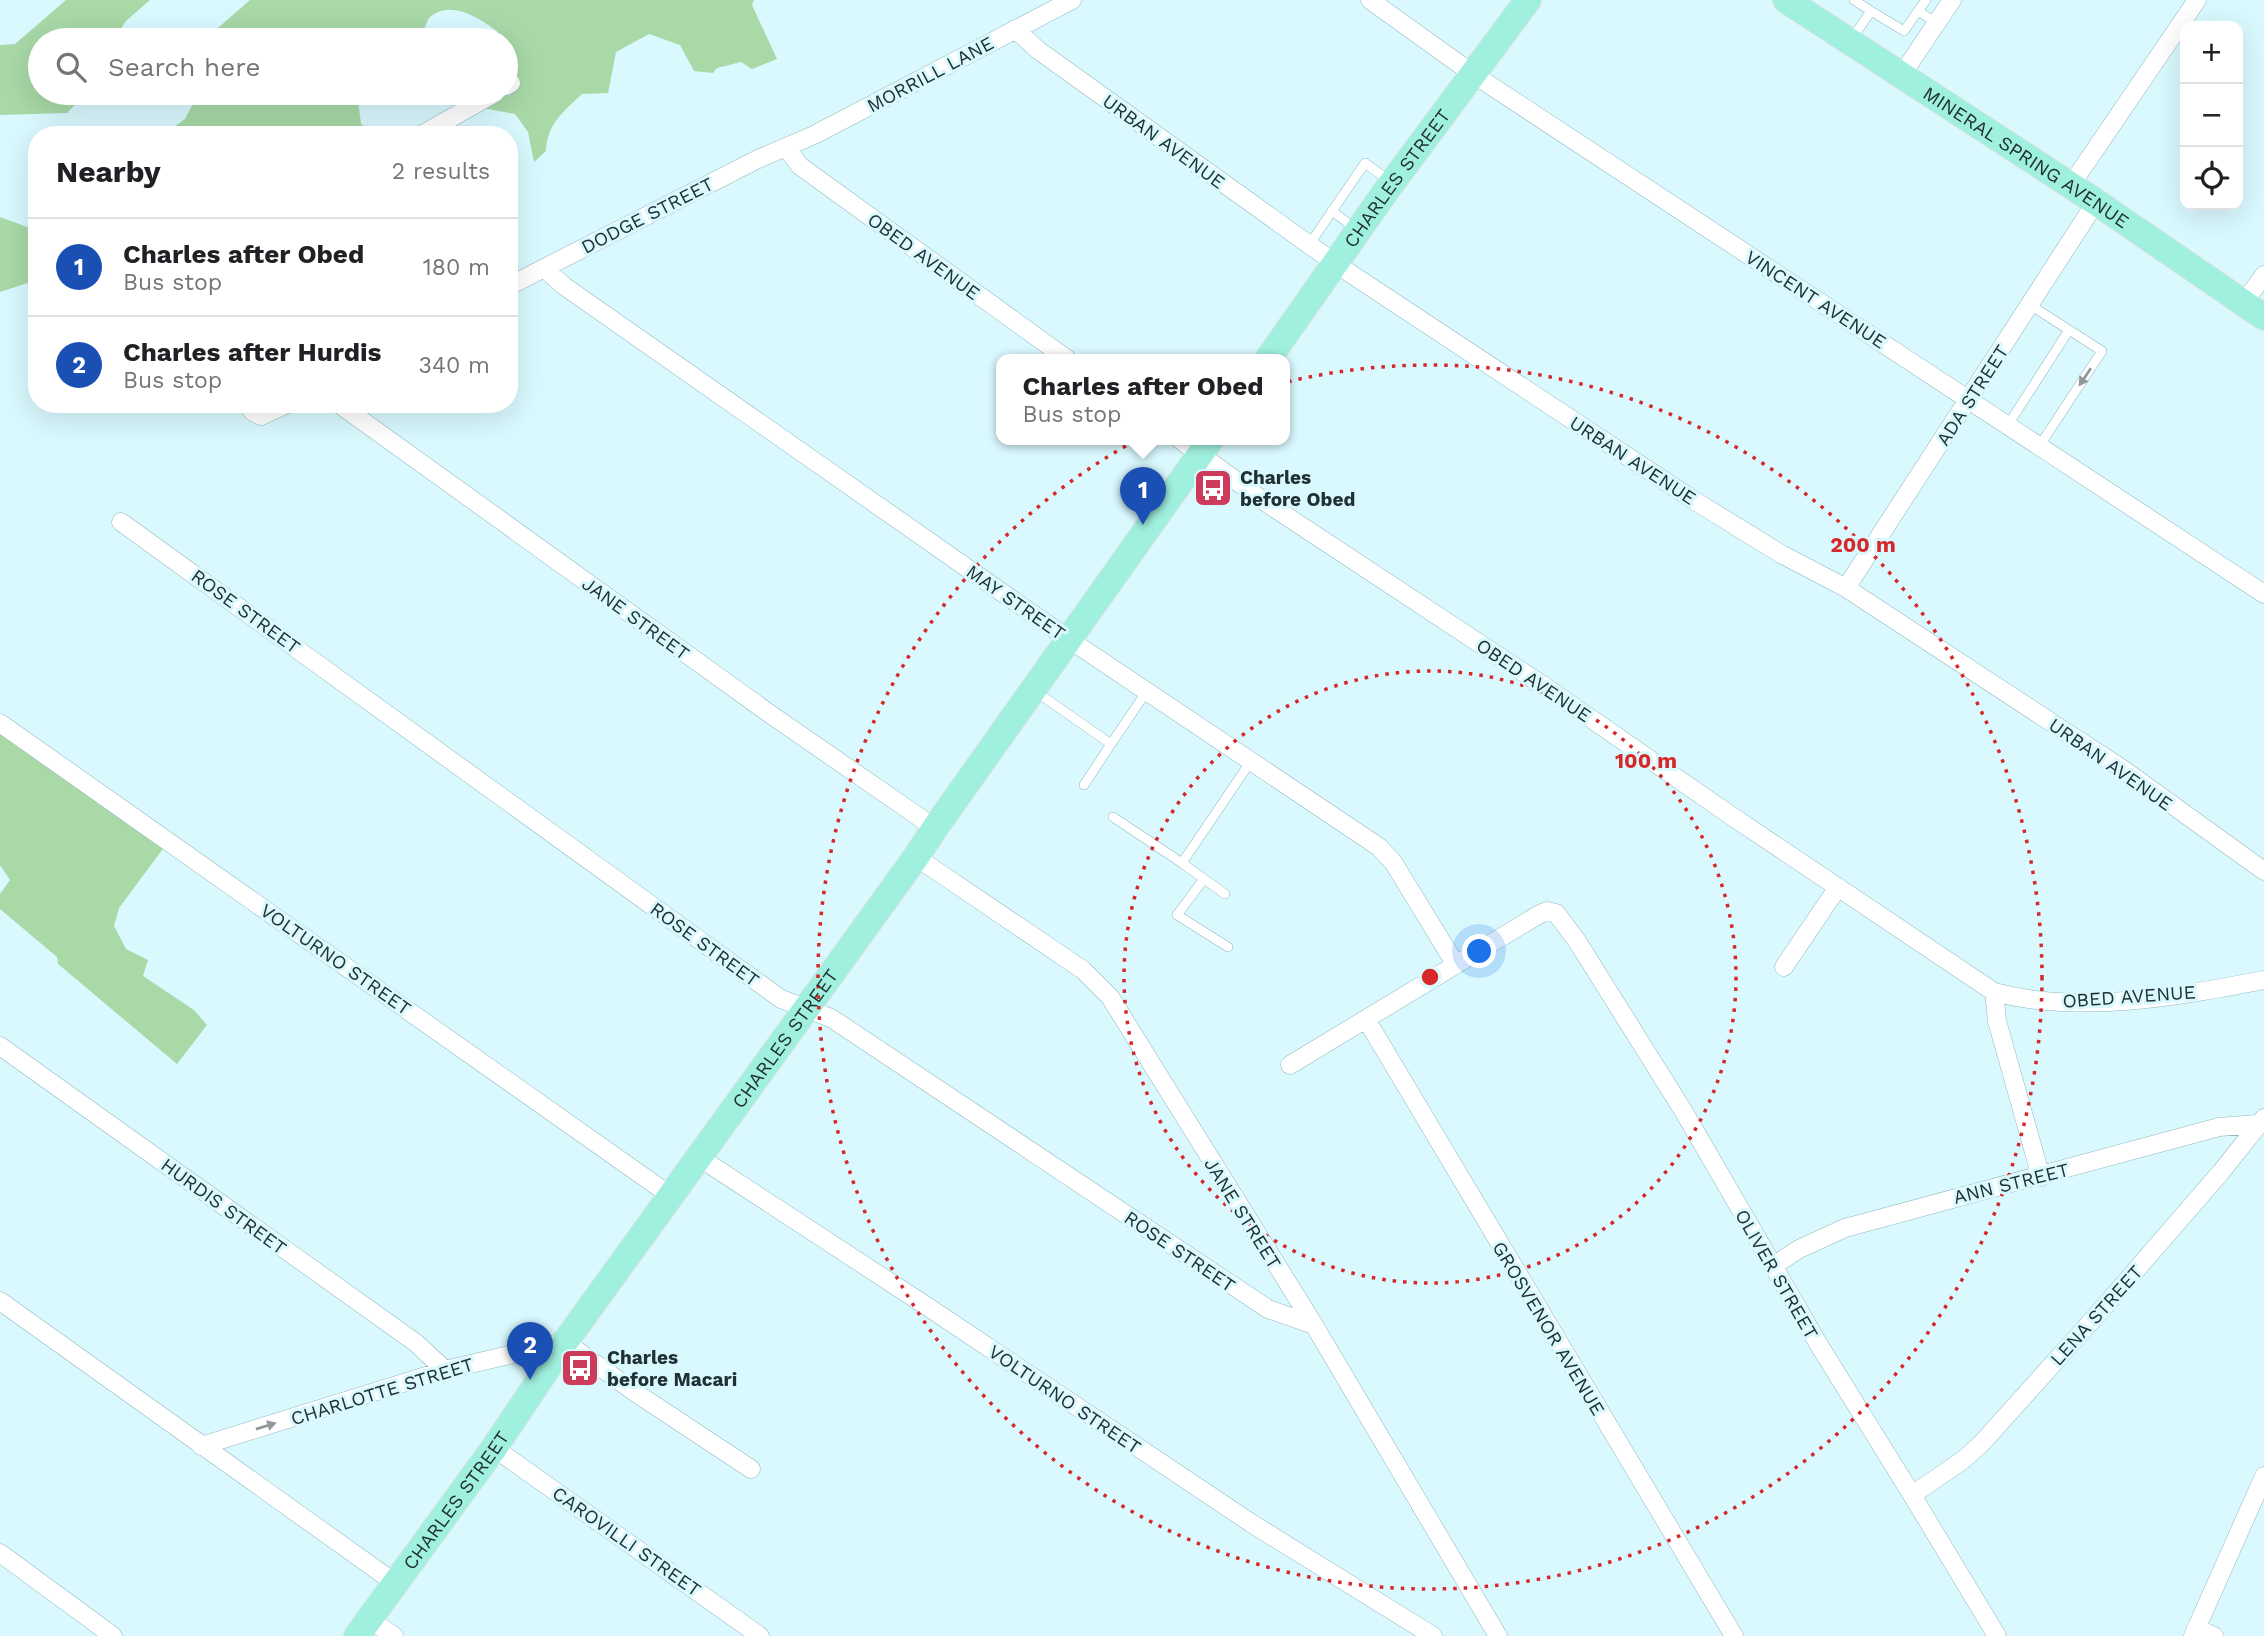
<!DOCTYPE html>
<meta charset="utf-8">
<style>
:root{--surface:#fff;--page:#f6f6f6;--text:#202124;--muted:#757577;--line:#e0e0e0;--accent:#0b8043}
body{margin:0;font-family:"Work Sans",sans-serif;background:var(--page);color:var(--text)}
.controls{position:absolute;right:21px;top:21px;display:grid;overflow:hidden;border-radius:14px;box-shadow:0 7px 28px #0002}
.controls button{width:63px;height:63px;display:grid;place-items:center;padding:0;border:0;border-bottom:2px solid var(--line);background:var(--surface);color:var(--text);font:35px sans-serif}
.you{position:absolute;left:1480px;top:952px;width:24px;height:24px;margin:-18px;border:5px solid #fff;border-radius:50%;background:#1a73e8;box-shadow:0 0 0 10px #1a73e833}
.badge{display:grid;place-items:center;width:46px;height:46px;border-radius:50%;background:var(--accent);color:#fff;font-size:23px;font-weight:700}
.pin{position:absolute;translate:-50% -58px;filter:drop-shadow(0 2px 4px #0008)}
.pin::after{content:'';position:absolute;top:37px;width:24px;height:21px;background:inherit;clip-path:polygon(0 0,100% 0,50% 100%)}
.popup{position:absolute;left:996px;top:354px;width:294px;height:91px;box-sizing:border-box;display:grid;place-content:center;border-radius:14px;background:var(--surface);filter:drop-shadow(0 2px 5px #0005);font-size:23px;white-space:nowrap;color:var(--muted)}
.popup b{font-size:26px;color:var(--text)}
.popup::after{content:'';position:absolute;left:50%;top:100%;margin-left:-14px;border:14px solid transparent;border-top-color:var(--surface)}
.list{margin:0;padding:0;list-style:none}
h2{display:flex;justify-content:space-between;align-items:center;height:91px;margin:0;padding:0 28px;font-size:30px}
h2 small{font-size:23px;font-weight:400;color:var(--muted)}
.list li{display:grid;grid-template-columns:46px 1fr auto;gap:21px;align-items:center;box-sizing:border-box;height:98px;padding:0 28px;border-top:2px solid var(--line)}
.list b{display:block;font-size:26px;white-space:nowrap}
.list p{margin:0;font-size:23px;white-space:nowrap;color:var(--muted)}
.list em{font-size:23px;font-style:normal;color:var(--muted)}
.icon{flex:none;width:38px;height:38px;fill:none;stroke:currentColor;stroke-width:2;stroke-linecap:round;stroke-linejoin:round}
.map{position:relative;flex:none;width:2264px;height:1636px;overflow:hidden}
.search{position:absolute;background:var(--surface);box-shadow:0 7px 28px #0002;left:28px;top:28px;width:490px;height:77px;display:flex;align-items:center;gap:18px;box-sizing:border-box;padding:0 24px;border-radius:38px;color:var(--muted);font-size:26px}
.panel{position:absolute;background:var(--surface);box-shadow:0 7px 28px #0002;left:28px;top:126px;width:490px;height:287px;border-radius:28px}
.map>svg:first-child{display:block}
.green{fill:#a8d9a7}
.lines{fill:none;stroke-linecap:round;stroke-linejoin:round}
.service-casing{stroke:#90b7be;stroke-width:10}
.minor-casing{stroke:#90b7be;stroke-width:19}
.primary-casing{stroke:#e0e2e2;stroke-width:28}
.service{stroke:#fff;stroke-width:9}
.minor{stroke:#fff;stroke-width:18}
.primary{stroke:#a0f0df;stroke-width:26}
.oneway{fill:#909899}
.ring{fill:none;stroke:#d62828;stroke-width:3.5;stroke-dasharray:3.5 7}
.labels{text-anchor:middle;stroke-width:6;stroke-linejoin:round;paint-order:stroke}
.street-label{font-size:19px;fill:#203033;stroke:#d9f9ff}
.poi-label{font-size:19px;font-weight:bold;fill:#203033;stroke:#d9f9ff;text-anchor:start}
.centre{fill:#d62828;stroke:#d9f9ff;stroke-width:3.5}
.ring-label{font-size:21px;text-anchor:middle;font-weight:bold;fill:#d62828;stroke:#d9f9ff;stroke-width:6;stroke-linejoin:round;paint-order:stroke}
</style>
<div class="map">
<svg width="2264" height="1636" viewBox="0 0 2264 1636">
<rect width="100%" height="100%" fill="#d9f9ff"/>
<path class="green" d="M66,0H150L126,21L113,40H40V93H86L67,113L0,115V45L15,44Z
M250,0H754L752,5L777,59L752,69L741,62L717,68L713,73L694,71L680,45L649,34L616,52L608,93L582,94C564,111 547,124 546,151L534,162L528,132L515,114L482,108L484,93H506V40H499L497,31C479,18 452,0 431,16C426,21 424,31 422,38L416,40H208L211,34Z
M199,93H357L361,124L375,135H163L185,119Z
M0,217L30,228L37,224V280L0,292Z
M0,728L165,846L119,908L114,926L126,949L148,960L143,976L194,1010L207,1025L177,1064L58,964L57,957L0,909V894L10,880L0,865Z"/>
<g class="lines">
<defs>
<path id="service" d="M1854,0L1871,11
M1926,0L1918,11L1937,23
M1851,40L1871,11L1904,31L1918,11
M1332,211L1356,229
M1309,245L1365,163L1391,182
M2030,305L2102,351L2040,445
M2008,425L2069,330
M1035,691L1111,744L1147,691
M1084,785L1111,744
M1113,817L1182,863L1251,761
M1182,863L1225,894
M1204,879L1177,915L1228,947"/>
<path id="minor" d="M1370,0L1473,74L2264,594
M1015,29L1038,50L1336,264L1695,501L1781,554L1846,588L2124,770L2264,871
M1901,76L1952,0
M506,86L511,83
M421,135L495,93
M787,149L800,166L1067,359
M2071,185L2197,0
M544,268L564,286L1070,640L1379,847L1393,862L1456,965
M509,286L758,159L814,135L1072,0
M2243,304L2264,275
M247,404L253,412L261,416L287,404
M339,404L770,714L935,828
M1179,439L1265,502L1541,684L1733,817L1994,992C2079,1015 2179,996 2264,980
M121,522L781,999L831,1018L1268,1309L1314,1325
M1846,588L2096,202
M0,723L671,1196
M916,857L1083,970L1110,997L1314,1325L1498,1636
M1784,967L1838,887
M1994,992L1997,1021L2041,1177
M1366,1019L1734,1636
M0,1046L416,1343L445,1370
M1290,1065L1538,915L1547,911L1556,913L1577,941L1684,1112L1819,1345L1912,1495L1997,1636
M700,1158L928,1307L1251,1523L1433,1636
M1773,1266L1799,1249L1845,1228L2219,1127L2257,1124
M0,1301L395,1583
M201,1446L445,1370L565,1342L636,1393L751,1469
M494,1448L760,1636
M1912,1495L1963,1460L1981,1444L2104,1307L2221,1172L2264,1118
M0,1553L113,1636
M369,1619L394,1636
M2196,1628L2214,1636
M2193,1636L2264,1476"/>
<g id="primary">
<path id="s1" d="M1786,0L2096,202L2264,317"/>
<path id="s2" d="M1268,359L1386,191L1528,0"/>
<path id="s3" d="M357,1636L494,1448L565,1342L916,857L935,828L1211,439"/>
</g>
</defs>
<use href="#service" class="service-casing"/>
<use href="#minor" class="minor-casing"/>
<use href="#primary" class="primary-casing"/>
<use href="#service" class="service"/>
<use href="#minor" class="minor"/>
<use href="#primary" class="primary"/>
</g>
<defs><path id="oneway-solid" d="M-6-.8H1V-3.2L6.5 0L1 3.2V.8H-6Z" transform="scale(1.75)"/></defs>
<g class="oneway">
<use href="#oneway-solid" transform="translate(2085 377) rotate(124)"/>
<use href="#oneway-solid" transform="translate(266 1426) rotate(-17)"/>
</g>
<g class="ring">
<circle cx="1430" cy="977" r="306"/>
<circle cx="1430" cy="977" r="612"/>
</g>
<defs>
<symbol id="bus-square" viewBox="-11 -11 22 22"><rect x="-9" y="-9" width="18" height="18" rx="4" fill="#cc3c5a" stroke="#d9f9ff"/><path d="M-5-6H5V4H4V6H2V4H-2V6H-4V4H-5ZM-3.5-4V0h7V-4ZM-3.5 1.2v1.5H-2V1.2ZM2 1.2v1.5H3.5V1.2Z" fill="#fff"/></symbol>
</defs>
<g fill-rule="evenodd">
<use href="#bus-square" x="1191" y="466" width="44" height="44"/>
<use href="#bus-square" x="558" y="1346" width="44" height="44"/>
</g>
<g class="labels">
<g class="street-label">
<text transform="translate(930 74) rotate(-28)" y="7">MORRILL LANE</text>
<text transform="translate(1164 141) rotate(36)" y="7">URBAN AVENUE</text>
<text dy="7" stroke="none"><textPath href="#s1" startOffset="287">MINERAL SPRING AVENUE</textPath></text>
<text dy="7" stroke="none"><textPath href="#s2" startOffset="222">CHARLES STREET</textPath></text>
<text transform="translate(647 215) rotate(-27)" y="7">DODGE STREET</text>
<text transform="translate(924 256) rotate(36)" y="7">OBED AVENUE</text>
<text transform="translate(1816 299) rotate(33)" y="7">VINCENT AVENUE</text>
<text transform="translate(1972 395) rotate(-57)" y="7">ADA STREET</text>
<text transform="translate(1633 460) rotate(33)" y="7">URBAN AVENUE</text>
<text transform="translate(1016 602) rotate(35)" y="7">MAY STREET</text>
<text transform="translate(246 611) rotate(36)" y="7">ROSE STREET</text>
<text transform="translate(636 618) rotate(36)" y="7">JANE STREET</text>
<text transform="translate(1534 680) rotate(34)" y="7">OBED AVENUE</text>
<text transform="translate(2111 764) rotate(35)" y="7">URBAN AVENUE</text>
<text transform="translate(705 944) rotate(36)" y="7">ROSE STREET</text>
<text transform="translate(336 959) rotate(35)" y="7">VOLTURNO STREET</text>
<text transform="translate(2129 996) rotate(-4)" y="7">OBED AVENUE</text>
<text dy="7" stroke="none"><textPath href="#s3" startOffset="735">CHARLES STREET</textPath></text>
<text transform="translate(2011 1183) rotate(-14)" y="7">ANN STREET</text>
<text transform="translate(224 1206) rotate(36)" y="7">HURDIS STREET</text>
<text transform="translate(1243 1213) rotate(58)" y="7">JANE STREET</text>
<text transform="translate(1180 1251) rotate(34)" y="7">ROSE STREET</text>
<text transform="translate(1777 1274) rotate(60)" y="7">OLIVER STREET</text>
<text transform="translate(2096 1315) rotate(-48)" y="7">LENA STREET</text>
<text transform="translate(1549 1328) rotate(59)" y="7">GROSVENOR AVENUE</text>
<text transform="translate(382 1391) rotate(-17)" y="7">CHARLOTTE STREET</text>
<text transform="translate(1065 1399) rotate(34)" y="7">VOLTURNO STREET</text>
<text dy="7" stroke="none"><textPath href="#s3" startOffset="168">CHARLES STREET</textPath></text>
<text transform="translate(627 1541) rotate(35)" y="7">CAROVILLI STREET</text>
</g>
<g class="poi-label">
<text x="1240" y="484">Charles<tspan x="1240" dy="22">before Obed</tspan></text>
<text x="607" y="1364">Charles<tspan x="607" dy="22">before Macari</tspan></text>
</g>
</g>
<circle cx="1430" cy="977" r="10" class="centre"/>
<g class="ring-label">
<text x="1863" y="552">200 m</text>
<text x="1646" y="768">100 m</text>
</g>
</svg>
<div class="controls">
<button>+</button>
<button>−</button>
<button><svg class="icon" aria-label="locate" viewBox="0 0 24 24"><circle cx="12" cy="12" r="6"/><path d="M12 2v4M12 18v4M2 12h4M18 12h4"/></svg></button>
</div>
<div class="you"></div>
<div class="pin badge" style="left:1143px;top:525px;background:#1a4fb4">1</div>
<div class="popup"><b>Charles after Obed</b>Bus stop</div>
<div class="pin badge" style="left:530px;top:1380px;background:#1a4fb4">2</div>
<div class="search"><svg class="icon" aria-label="search" viewBox="0 0 24 24"><circle cx="10" cy="10" r="6"/><path d="M15 15l6 6"/></svg>Search here</div>
<section class="panel">
<h2>Nearby<small>2 results</small></h2>
<ul class="list">
<li><span class="badge" style="background:#1a4fb4">1</span><div><b>Charles after Obed</b><p>Bus stop</p></div><em>180 m</em></li>
<li><span class="badge" style="background:#1a4fb4">2</span><div><b>Charles after Hurdis</b><p>Bus stop</p></div><em>340 m</em></li>
</ul>
</section>
</div>
